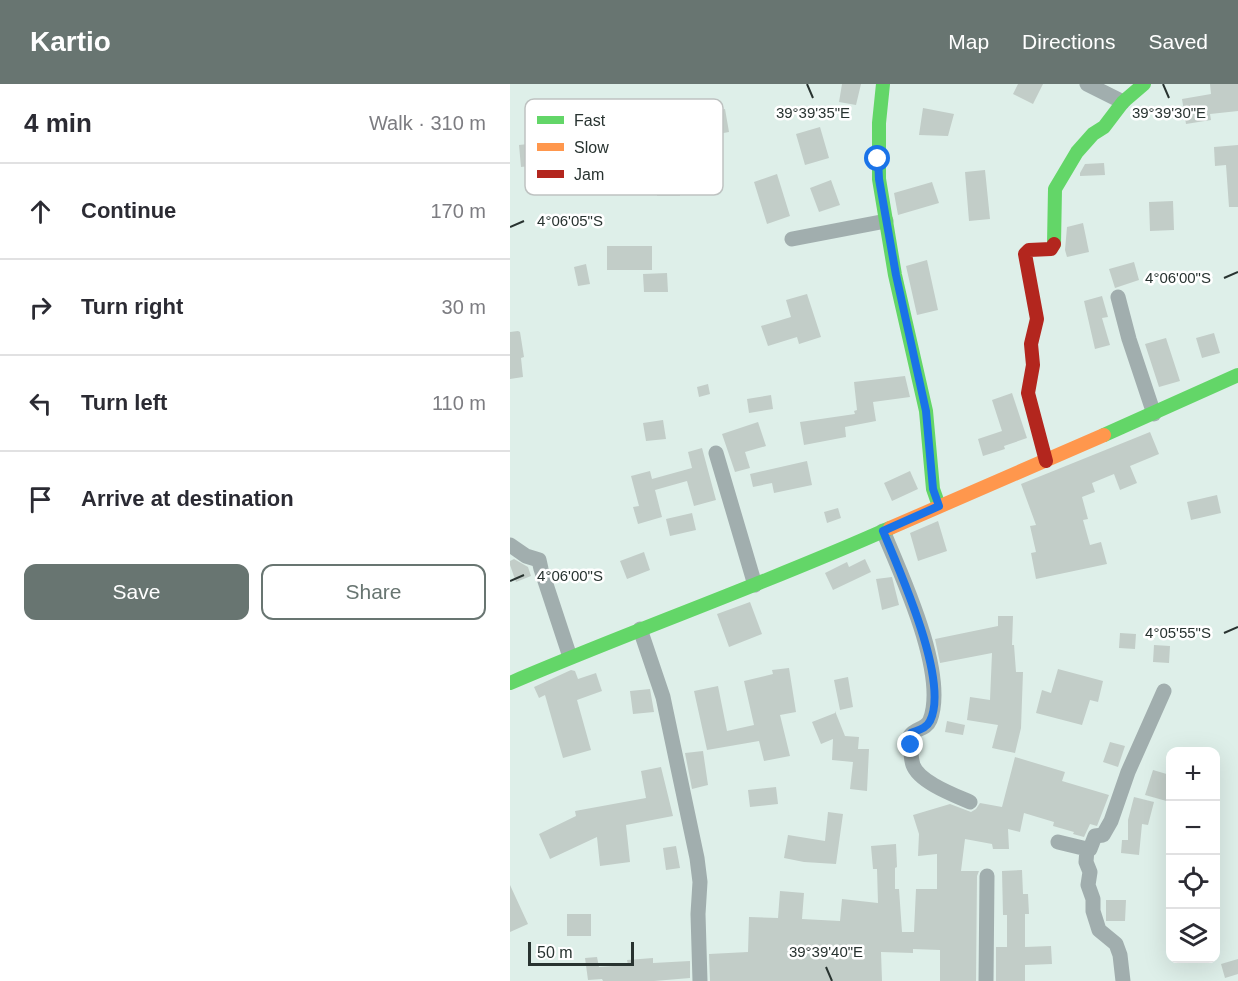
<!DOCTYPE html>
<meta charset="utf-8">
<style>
:root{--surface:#fff;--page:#f7f7f7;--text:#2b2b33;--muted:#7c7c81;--line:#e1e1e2;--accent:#687571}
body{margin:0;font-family:Arial,sans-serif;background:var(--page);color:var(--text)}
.controls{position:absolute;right:18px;bottom:18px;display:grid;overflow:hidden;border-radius:12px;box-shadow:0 6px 24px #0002}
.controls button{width:54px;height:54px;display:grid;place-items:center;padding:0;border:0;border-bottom:2px solid var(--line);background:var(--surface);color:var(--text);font:30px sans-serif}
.scale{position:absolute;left:18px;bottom:15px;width:106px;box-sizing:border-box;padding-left:6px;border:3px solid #283330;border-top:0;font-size:16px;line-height:21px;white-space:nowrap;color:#283330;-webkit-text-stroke:4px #fff;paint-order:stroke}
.stop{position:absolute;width:18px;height:18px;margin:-14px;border:4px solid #1a73e8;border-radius:50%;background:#fff}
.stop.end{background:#1a73e8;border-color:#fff;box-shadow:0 2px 6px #0008}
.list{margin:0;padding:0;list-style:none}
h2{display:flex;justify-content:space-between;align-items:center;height:78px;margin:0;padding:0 24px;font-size:26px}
h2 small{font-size:20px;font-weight:400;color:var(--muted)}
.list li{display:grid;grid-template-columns:39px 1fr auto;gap:18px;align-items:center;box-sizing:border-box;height:96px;padding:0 24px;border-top:2px solid var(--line)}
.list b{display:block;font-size:22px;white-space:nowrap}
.list em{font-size:20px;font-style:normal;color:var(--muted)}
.actions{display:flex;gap:12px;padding:18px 24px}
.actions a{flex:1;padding:14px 0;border:2px solid var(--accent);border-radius:12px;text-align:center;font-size:21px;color:var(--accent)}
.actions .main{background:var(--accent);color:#fff}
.icon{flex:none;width:33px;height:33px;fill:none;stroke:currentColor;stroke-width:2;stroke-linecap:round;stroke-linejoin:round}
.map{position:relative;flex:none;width:728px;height:897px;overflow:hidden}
header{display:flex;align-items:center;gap:36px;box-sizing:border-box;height:84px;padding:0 30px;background:var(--accent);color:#fff}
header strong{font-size:28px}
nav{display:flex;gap:33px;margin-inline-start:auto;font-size:21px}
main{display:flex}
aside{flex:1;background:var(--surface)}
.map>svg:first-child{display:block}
.building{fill:#c2cdc8}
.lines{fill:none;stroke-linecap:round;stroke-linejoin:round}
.street{stroke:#a1aeae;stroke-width:15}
.fast{stroke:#63d668;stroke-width:14}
.slow{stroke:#ff974d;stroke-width:14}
.jam{stroke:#b3261e;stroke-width:14}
.route{stroke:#1a73e8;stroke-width:8}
.ticks{fill:none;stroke:#283330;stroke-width:2}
.key{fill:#fff;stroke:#bec2c1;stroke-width:1.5}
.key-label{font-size:16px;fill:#283330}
.ticks-label{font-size:15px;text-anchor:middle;fill:#283330;stroke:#fff;stroke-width:5;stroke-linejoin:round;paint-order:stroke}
</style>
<header>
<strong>Kartio</strong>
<nav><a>Map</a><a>Directions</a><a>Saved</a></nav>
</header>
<main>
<aside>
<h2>4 min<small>Walk · 310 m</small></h2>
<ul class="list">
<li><svg class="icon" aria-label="ahead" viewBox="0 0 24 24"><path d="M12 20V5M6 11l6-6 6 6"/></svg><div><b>Continue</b></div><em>170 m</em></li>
<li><svg class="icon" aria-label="right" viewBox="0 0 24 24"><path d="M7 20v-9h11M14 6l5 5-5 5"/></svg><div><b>Turn right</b></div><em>30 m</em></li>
<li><svg class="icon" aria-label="left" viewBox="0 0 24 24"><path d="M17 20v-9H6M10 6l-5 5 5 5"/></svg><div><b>Turn left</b></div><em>110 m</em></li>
<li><svg class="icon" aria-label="arrive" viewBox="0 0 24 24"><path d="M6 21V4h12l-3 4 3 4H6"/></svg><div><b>Arrive at destination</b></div></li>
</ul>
<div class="actions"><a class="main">Save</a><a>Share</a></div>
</aside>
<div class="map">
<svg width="728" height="897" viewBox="0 0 728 897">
<rect width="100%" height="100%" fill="#deefe9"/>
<path class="building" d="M332,0H351L346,21L329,18Z
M508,0H533L523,20L503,10Z
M700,0H728V27L700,30L701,36L676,40L672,15L701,10Z
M413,24L444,30L438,52L409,51Z
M215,25L219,48L197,52L193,29Z
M310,43L319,74L295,81L286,50Z
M27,59L29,81L11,83L9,61Z
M728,61V123H719L716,81L705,82L704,63Z
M594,79L595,91L570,92V89L575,80Z
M170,85V112H147V86Z
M475,86L480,135L459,137L455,88Z
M267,90L280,132L257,140L244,98Z
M321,96L330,121L309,128L300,104Z
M422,98L429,119L388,131L384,109Z
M663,117L664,146L640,147L639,118Z
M573,139L579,168L557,173L555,166L557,143Z
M97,162H142V186H97Z
M417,176L428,226L407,231L396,182Z
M624,178L629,196L605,204L599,185Z
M76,180L80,200L68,202L64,183Z
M157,189L158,208H134L133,190Z
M297,210L311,253L289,260L287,253L258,262L251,242L281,233L276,216Z
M592,212L598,233L592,234L600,261L585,265L574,217Z
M8,247L10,248L14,273L11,274L13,293L0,295V248Z
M704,249L710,269L692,274L686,254Z
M656,254L670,297L649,303L635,260Z
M395,292L400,313L363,318L366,337L335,343L336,353L294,361L290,338L345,330L344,327L347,326L344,298Z
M198,300L200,310L189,313L187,303Z
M502,309L517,354L494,362L495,365L473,372L468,355L492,347L482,316Z
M261,311L263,325L239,329L237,315Z
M153,336L156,355L136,357L133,339Z
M248,338L256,362L235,368L240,384L225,388L212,350Z
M640,348L649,370L620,382L627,399L610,406L604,390L582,399L585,408L572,413L578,435L573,436L580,461L591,458L597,480L526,495L521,469L526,468L520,442L526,441L511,400Z
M192,364L206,416L184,422L177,397L145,406L152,433L128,440L123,423L129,422L121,392L140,387L142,395L182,384L178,368Z
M297,377L302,401L264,409L262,399L243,403L240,390Z
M400,387L408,405L382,417L374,399Z
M707,411L711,429L681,436L677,418Z
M328,424L331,434L317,439L314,428Z
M182,429L186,446L160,452L156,435Z
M428,437L437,467L408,477L400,449Z
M134,468L140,486L117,495L110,477Z
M4,475L18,483L21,492L6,498L0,481V477Z
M355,475L361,488L323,506L315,489L337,478L339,483Z
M382,493L389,521L372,526L366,495Z
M240,518L252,550L219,563L207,530Z
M488,532H503L502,561H504L506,588H513L511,644L505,669L482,664L488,641L457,636L460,613L480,616L482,569L430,579L425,555L488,542Z
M610,549L626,550L625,565L609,564Z
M644,561L660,562L659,579L643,578Z
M279,584L286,628L270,631L280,672L254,677L249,657L197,666L184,607L208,602L217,647L244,641L234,597L263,590L262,586Z
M548,585L593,597L588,618L580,616L572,641L526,629L532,606L541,609Z
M61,586L65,587L68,595L86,589L92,607L67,616L81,666L53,674L35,611L29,614L24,603Z
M338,593L343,623L330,626L324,596Z
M140,605L144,628L123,630L120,607Z
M325,627L335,652L349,653L348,665H359L357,707L340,705L343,678L322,676L323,655L311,660L302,638L325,629Z
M437,637L455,641L453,651L435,648Z
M600,658L615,662L608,683L593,678Z
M193,667L198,701L182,705L175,669Z
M505,673L555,688L552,697L599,711L587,742L580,740L574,753L563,750L564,748L543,742L544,738L514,729L510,748L498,745L499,765H483L482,760L455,755L451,787H469L467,792L466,897H430V866L403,865V869L371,868L372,897H200L199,870L238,868L239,833L268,834L270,807L294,809L292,835L330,837L332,815L368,819L367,785H363L361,762L386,760L387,783L385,784V805H389L392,848H404L406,805H427V770L408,772L409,750L403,731L440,720L461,728L466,725L470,719L492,723Z
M151,683L163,732L116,741L120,778L90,782L87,753L40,775L29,750L66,732L65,727L136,714L131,687Z
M643,686L660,691V718L635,711Z
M266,703L268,720L240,723L238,706Z
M624,713L644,718L638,741L632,740L629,771L611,769L612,756H618V736Z
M318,728L333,730L326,780L294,778L274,774L278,751L315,757Z
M166,762L170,784L156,786L153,764Z
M512,786L513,810H518L519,830H515V863L541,862L542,880L515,881V897H486V863H497V831H493L492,787Z
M0,801L18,840L0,848Z
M596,816H616L615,837H596Z
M57,830H81V852H57Z
M87,873L89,883L118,881L117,876L143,874V879L180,877V894L144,897H93L92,895L78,896L75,874Z
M728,875V890L715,894L711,880Z"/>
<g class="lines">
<path class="street" d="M577,0L613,18
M282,155L376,137
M608,213L619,255L644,330
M206,369L245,501
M373,447C391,490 438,590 420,636C416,646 405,644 400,652C401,661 400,672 403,681C409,698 444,711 460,718
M0,461L16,472L29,476L31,485L60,573
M130,545L153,613L187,774L190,798L188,830L190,897
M548,758L577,765L576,778L580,788L578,801L583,815V827L589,846L606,860L610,871L613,897
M577,765H580L585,752L593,751L601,737L618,688L654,607
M476,897L477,792"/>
<path class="fast" d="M373,0L369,39V95L385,191L416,327L423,405L429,422
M544,160L545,105L567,68L583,50L594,43L613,18L634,0
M594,351L728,291
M0,599C126,545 255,500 380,444"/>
<path class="slow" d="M380,444L594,351"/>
<path class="jam" d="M536,377L518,309L523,281L521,260L527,235L515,170L519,166L541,165L544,160"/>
</g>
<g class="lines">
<path class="route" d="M368,75L369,95L386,191L416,327L423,405L429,422L373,447C389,486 440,597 420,637C416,645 408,646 401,649V661"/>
</g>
<path class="ticks" d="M297,0L303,14M653,0L659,14M0,143L14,137M714,194L728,188M0,497L14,491M714,549L728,543M316,883L322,897"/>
<rect x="15" y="15" width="198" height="96" rx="9" class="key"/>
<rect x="27" y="32" width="27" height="8" fill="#63d668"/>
<rect x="27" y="59" width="27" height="8" fill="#ff974d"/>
<rect x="27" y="86" width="27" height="8" fill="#b3261e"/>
<g class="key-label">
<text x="64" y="42">Fast</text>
<text x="64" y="69">Slow</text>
<text x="64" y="96">Jam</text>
</g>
<g class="ticks-label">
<text x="303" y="34">39°39'35"E</text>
<text x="659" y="34">39°39'30"E</text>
<text x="60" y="142">4°06'05"S</text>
<text x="668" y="199">4°06'00"S</text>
<text x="60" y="497">4°06'00"S</text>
<text x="668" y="554">4°05'55"S</text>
<text x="316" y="873">39°39'40"E</text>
</g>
</svg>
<div class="controls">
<button>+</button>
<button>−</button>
<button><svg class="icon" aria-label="locate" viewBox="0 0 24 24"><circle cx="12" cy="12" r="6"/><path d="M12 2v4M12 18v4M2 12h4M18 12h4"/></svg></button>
<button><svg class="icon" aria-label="layers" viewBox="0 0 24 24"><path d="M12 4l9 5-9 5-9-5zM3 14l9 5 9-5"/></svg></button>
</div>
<div class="scale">50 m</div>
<div class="stop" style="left:368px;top:75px"></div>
<div class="stop end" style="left:401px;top:661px"></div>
</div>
</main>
